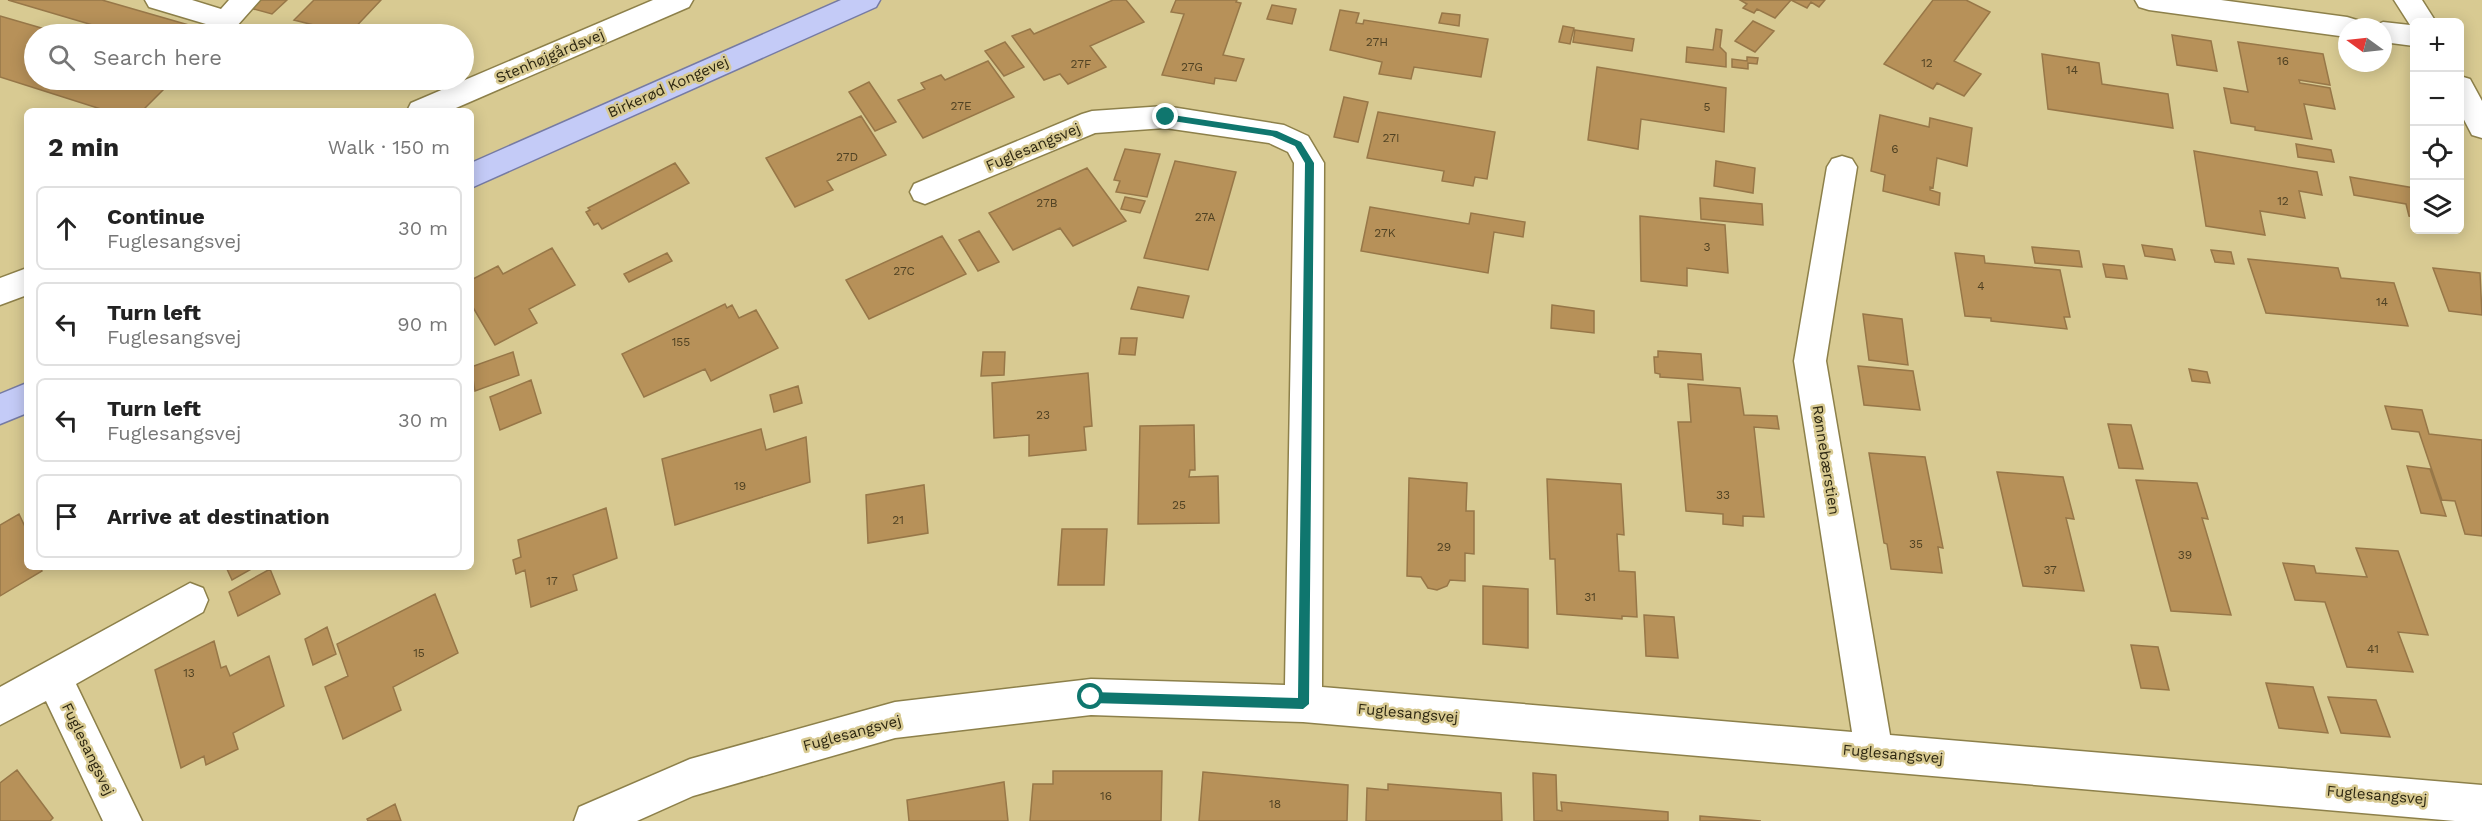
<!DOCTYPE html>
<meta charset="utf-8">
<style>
:root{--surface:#fff;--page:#f2f2f2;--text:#222;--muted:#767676;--line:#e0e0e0}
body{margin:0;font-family:"Work Sans",sans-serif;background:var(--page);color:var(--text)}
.controls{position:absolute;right:18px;top:18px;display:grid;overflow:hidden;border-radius:9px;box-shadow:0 3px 15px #0003}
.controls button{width:54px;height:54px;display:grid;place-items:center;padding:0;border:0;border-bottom:2px solid var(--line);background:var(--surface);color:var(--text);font:30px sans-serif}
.compass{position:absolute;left:2338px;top:18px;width:54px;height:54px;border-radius:50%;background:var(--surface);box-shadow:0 3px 15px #0003;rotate:285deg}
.stop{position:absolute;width:18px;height:18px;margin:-14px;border:4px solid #0f766e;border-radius:50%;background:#fff}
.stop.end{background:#0f766e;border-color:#fff;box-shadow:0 2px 6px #0008}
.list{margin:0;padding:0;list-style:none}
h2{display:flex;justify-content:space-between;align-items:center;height:78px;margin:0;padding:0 24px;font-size:26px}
h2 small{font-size:20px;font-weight:400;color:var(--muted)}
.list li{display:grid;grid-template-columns:39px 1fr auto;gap:18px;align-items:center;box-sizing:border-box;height:84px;margin:0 12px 12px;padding:0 12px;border:2px solid var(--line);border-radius:9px}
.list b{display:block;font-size:22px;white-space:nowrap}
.list p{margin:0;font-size:20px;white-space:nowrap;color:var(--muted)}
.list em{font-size:20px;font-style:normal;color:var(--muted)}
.icon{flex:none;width:33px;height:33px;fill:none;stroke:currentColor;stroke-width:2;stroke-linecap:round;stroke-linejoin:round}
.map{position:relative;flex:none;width:2482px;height:821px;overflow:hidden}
.search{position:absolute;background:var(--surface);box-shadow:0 3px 15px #0003;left:24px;top:24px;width:450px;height:66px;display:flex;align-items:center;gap:15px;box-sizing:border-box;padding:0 21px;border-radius:33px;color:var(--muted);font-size:22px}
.panel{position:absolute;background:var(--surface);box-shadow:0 3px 15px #0003;left:24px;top:108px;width:450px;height:462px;border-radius:9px}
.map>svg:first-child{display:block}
.building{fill:#b79159;stroke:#977748;stroke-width:1.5}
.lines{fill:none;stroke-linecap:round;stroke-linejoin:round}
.minor-casing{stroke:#8d804a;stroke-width:3}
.major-casing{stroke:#767ba3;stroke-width:3}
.minor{fill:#fff;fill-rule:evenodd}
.major{fill:#c4cbf7;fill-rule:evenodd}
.route{fill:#0f766e}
.labels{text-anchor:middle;stroke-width:5;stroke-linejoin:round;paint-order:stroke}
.number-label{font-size:12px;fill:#504223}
.street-label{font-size:15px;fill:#2d2711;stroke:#d8ca92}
</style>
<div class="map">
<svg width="2482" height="821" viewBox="0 0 2482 821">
<rect width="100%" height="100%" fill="#d8ca92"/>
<path class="building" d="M8,0H102L220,34H123Z
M258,0H287L272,14L250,8Z
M314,0H381L349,34L294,20Z
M1113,0H1126L1144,22L1090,46L1106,67L1068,84L1060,74L1044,80L1012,36L1030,29L1034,34Z
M1176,0H1237L1236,2L1241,3L1223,55L1244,59L1236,81L1215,78L1214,84L1162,75L1184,14L1171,12Z
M1740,0H1791L1775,18L1757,9L1754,13L1743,8L1747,4Z
M1791,0H1825L1819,7L1811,2L1807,8Z
M1933,0H1966L1990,12L1954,61L1981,74L1964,96L1937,83L1933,89L1884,64Z
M1272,5L1296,9L1292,24L1267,19Z
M1340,10L1359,13L1356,23L1363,24L1364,20L1488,39L1481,77L1414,67L1411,79L1379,74L1382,62L1330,50Z
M1442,13L1460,15L1459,26L1439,23Z
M0,16L62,34H34V80H173L142,111H107L0,77Z
M1753,21L1774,31L1755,52L1735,41Z
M1563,26L1574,28L1570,44L1559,42Z
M1716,29L1722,30L1720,47L1726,53V67L1686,62L1687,47L1713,50Z
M1575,30L1634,39L1632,51L1573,42Z
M2172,35L2211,41L2217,71L2177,65Z
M1005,42L1024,67L1004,76L985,51Z
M2238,42L2323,54L2330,85L2299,80L2300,83L2330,88L2335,109L2304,104L2312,139L2255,130V127L2231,123L2224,88L2248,92Z
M2042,54L2099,63L2102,84L2168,94L2173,128L2048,109Z
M1747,57L1758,58L1757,64L1748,63V69L1732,67V59L1747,61Z
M988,61L1014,97L923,138L898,100L925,89L921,83L941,75L945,80Z
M1597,67L1726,88L1724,132L1641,119L1638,149L1588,140Z
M869,82L896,122L875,131L849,92Z
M1344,97L1368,102L1358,142L1334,137Z
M1378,112L1495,132L1487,179L1475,177L1473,186L1442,181L1444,171L1367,158Z
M1880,115L1929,127L1930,118L1972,128L1967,166L1937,158L1933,188L1930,187V190L1940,193L1939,205L1883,191L1885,175L1871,171Z
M861,116L886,155L827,181L833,190L795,207L766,158Z
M2296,144L2331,150L2334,162L2298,157Z
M1125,149L1160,154L1147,197L1116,192L1120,181L1114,180Z
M2194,151L2317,172L2322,195L2299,191L2305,218L2260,211L2265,235L2206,226Z
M1175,161L1236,172L1208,270L1144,258Z
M1716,161L1755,168L1753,193L1714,186Z
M675,163L689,183L602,229L598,223L594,225L586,212L590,210L588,208Z
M1087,168L1126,221L1073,246L1060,228L1013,250L989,213Z
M2350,177L2414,188V217L2409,216L2406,204L2354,195Z
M1125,197L1145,201L1140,213L1121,209Z
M1700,198L1762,204L1763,225L1701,219Z
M1370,207L1469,224L1471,213L1525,222L1523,237L1494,232L1488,273L1361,251Z
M1640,216L1725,225L1728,273L1687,268V286L1641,281Z
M979,231L999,262L978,271L959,240Z
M942,236L966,274L869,319L846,280Z
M2142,245L2172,249L2175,260L2145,256Z
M2032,247L2079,251L2082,267L2035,263Z
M552,248L575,285L529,309L537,323L495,345L471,304V280L498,266L503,274Z
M2211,250L2231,252L2234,264L2215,262Z
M667,253L672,261L629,282L624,274Z
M1955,253L1984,256L1985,263L2060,270L2070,317H2064L2067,329L1991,321V318L1965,316Z
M2248,259L2338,268L2341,278L2394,283L2408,326L2266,313Z
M2103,264L2124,266L2127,279L2106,277Z
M2433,268L2480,273L2482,315L2449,311Z
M1138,287L1189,296L1183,318L1131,309Z
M725,304L727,308L732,305L739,318L756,310L778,348L711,381L705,369L644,397L622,354Z
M1552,305L1594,311V333L1551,328Z
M1863,314L1902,319L1908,365L1869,360Z
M1121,338H1137L1135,355L1119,354Z
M1658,351L1701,354L1703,380L1660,377V374L1655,373L1654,357H1658Z
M513,352L519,375L475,391L471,367Z
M983,352H1005L1004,375L981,376Z
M1858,366L1913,371L1920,410L1864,405Z
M2189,369L2207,372L2210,383L2192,381Z
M1088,373L1092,426L1084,427L1086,450L1029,456V435L994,438L992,383Z
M531,380L541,413L500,430L490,397Z
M1688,384L1740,388L1744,415L1777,416L1779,429L1754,427L1764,517L1743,516V526L1723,524V514L1686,511L1678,422H1691Z
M798,386L802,403L774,412L770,395Z
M2385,406L2422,410L2429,434L2482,440V536L2465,534L2455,501L2442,500L2419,432L2392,429Z
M2108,424L2131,425L2143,469L2119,468Z
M1194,425L1195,470H1190L1189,477L1218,476L1219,523L1138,524L1140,426Z
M761,429L766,450L806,437L810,482L675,525L662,459Z
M1869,453L1925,457L1943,548L1938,547L1942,573L1891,569L1887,544L1884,543Z
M2407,466L2430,469L2446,516L2421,513Z
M1997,472L2063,477L2074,519L2066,518L2084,591L2023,586Z
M1409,478L1467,483L1466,511H1474V554L1465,553V581L1450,580L1447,586L1437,590L1428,588L1421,577L1407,576Z
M1547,479L1621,484L1624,535L1617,534L1619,571L1635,572L1637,617L1622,616V619L1557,614L1555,559H1550Z
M2136,480L2197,483L2208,519L2202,518L2231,615L2171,611Z
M924,485L928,533L868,543L866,495Z
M606,508L617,558L573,575L577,590L531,607L525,570L516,574L513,560L521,557L518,540Z
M19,514L27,531V567H40L42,571L0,596V525Z
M1062,529H1107L1104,585H1058Z
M2356,548L2398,551L2428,635L2398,632L2413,672L2347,667L2325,602L2295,600L2283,563L2314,566L2316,573L2367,577Z
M226,567H255L232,580Z
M270,569L280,594L238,616L229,592Z
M1483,586L1528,589V648L1483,644Z
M435,594L458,653L393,687L401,710L343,739L325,687L348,676L337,644Z
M1644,615L1674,617L1678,658L1646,656Z
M327,627L336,654L313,665L305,639Z
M214,641L221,668L226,666L230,676L269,656L284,706L233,733L238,749L206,765L204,756L181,768L155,670Z
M2131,645L2158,647L2169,690L2141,688Z
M2266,683L2313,687L2328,733L2279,728Z
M2328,697L2376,700L2390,737L2341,733Z
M17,770L53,818L50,821H0V783Z
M1053,771H1162L1161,821H1030L1033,784H1053Z
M1203,772L1348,785L1347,821H1199Z
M1533,773L1556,775L1557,810L1562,811L1561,802L1668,812V821H1534Z
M1004,782L1008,821H909L907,800Z
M1388,784L1501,793L1502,821H1366L1367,788L1388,790Z
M395,804L401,821H368L367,819Z
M1700,816L1761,821H1700Z"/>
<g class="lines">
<defs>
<path id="minor" d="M145,0H192L221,9L229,0H260L236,27L226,30L149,7Z
M653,0H693L689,7L449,111H407L411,103Z
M2135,0H2221L2347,17L2357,20L2361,27H2347V37L2149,10L2139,7Z
M2394,0H2422L2436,22H2414V46L2383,42V27H2372L2383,22L2410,25Z
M2460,76L2470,79L2482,101V138L2472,135L2460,112Z
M1165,106L1284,125L1308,136L1324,163L1322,687L1852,732L1794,361L1827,167L1832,159L1842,156L1852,159L1857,167L1826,361L1890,735L2482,785V821H2455L1303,722L1091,715L895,738L693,796L637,821H574L579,807L690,759L895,702L1091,679L1285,685L1294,163L1288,152L1269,143L1165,128L1095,133L925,204L914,200L910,192L914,184L1082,114L1092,111Z
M27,268V295L0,305V278Z
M190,583L203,588L208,600L203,612L76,684L142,821H103L46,701L0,725V687Z"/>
<path id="major" d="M841,0H880L876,7L471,188V163Z
M27,383V413L0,424V394Z"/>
</defs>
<use href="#minor" class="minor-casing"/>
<use href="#major" class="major-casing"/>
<use href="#minor" class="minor"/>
<use href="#major" class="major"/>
</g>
<path class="route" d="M1166,114L1277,131L1301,142L1314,163L1309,704L1303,709L1091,703L1086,697L1091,692L1298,698L1305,163L1295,146L1272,136L1166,120L1161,117Z"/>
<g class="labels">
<g class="number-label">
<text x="1377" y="46">27H</text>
<text x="2283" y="65">16</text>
<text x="1927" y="67">12</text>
<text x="1081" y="68">27F</text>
<text x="1192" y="71">27G</text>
<text x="2072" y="74">14</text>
<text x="961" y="110">27E</text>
<text x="1707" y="111">5</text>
<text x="1391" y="142">27I</text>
<text x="1895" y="153">6</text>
<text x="847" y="161">27D</text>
<text x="2283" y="205">12</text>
<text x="1047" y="207">27B</text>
<text x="1205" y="221">27A</text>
<text x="1385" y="237">27K</text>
<text x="1707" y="251">3</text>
<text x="904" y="275">27C</text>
<text x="1981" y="290">4</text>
<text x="2382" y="306">14</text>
<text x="681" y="346">155</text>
<text x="1043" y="419">23</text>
<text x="740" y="490">19</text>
<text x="1723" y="499">33</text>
<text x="1179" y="509">25</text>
<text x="898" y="524">21</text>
<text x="1916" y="548">35</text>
<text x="1444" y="551">29</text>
<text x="2185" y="559">39</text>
<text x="2050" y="574">37</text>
<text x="552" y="585">17</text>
<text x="1590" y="601">31</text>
<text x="2373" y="653">41</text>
<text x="419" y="657">15</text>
<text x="189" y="677">13</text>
<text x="1106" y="800">16</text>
<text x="1275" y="808">18</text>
</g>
<g class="street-label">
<text transform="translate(550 56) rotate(-23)" y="5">Stenhøjgårdsvej</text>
<text transform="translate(668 87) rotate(-24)" y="5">Birkerød Kongevej</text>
<text transform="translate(1033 147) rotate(-23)" y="5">Fuglesangsvej</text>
<text transform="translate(1826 460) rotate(81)" y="5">Rønnebærstien</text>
<text transform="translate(1408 713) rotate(5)" y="5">Fuglesangsvej</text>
<text transform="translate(852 733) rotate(-15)" y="5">Fuglesangsvej</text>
<text transform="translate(88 749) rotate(64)" y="5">Fuglesangsvej</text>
<text transform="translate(1893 754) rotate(5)" y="5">Fuglesangsvej</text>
<text transform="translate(2377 795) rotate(5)" y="5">Fuglesangsvej</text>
</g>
</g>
</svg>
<div class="controls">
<button>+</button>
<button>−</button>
<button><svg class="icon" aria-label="locate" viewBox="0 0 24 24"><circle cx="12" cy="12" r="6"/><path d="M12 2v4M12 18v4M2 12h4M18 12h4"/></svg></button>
<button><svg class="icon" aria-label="layers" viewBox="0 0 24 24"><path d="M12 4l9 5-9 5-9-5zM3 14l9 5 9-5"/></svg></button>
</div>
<svg class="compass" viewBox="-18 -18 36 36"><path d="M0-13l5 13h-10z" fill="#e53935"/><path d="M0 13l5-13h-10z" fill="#767676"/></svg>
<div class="stop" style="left:1091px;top:697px"></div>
<div class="stop end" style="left:1166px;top:117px"></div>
<div class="search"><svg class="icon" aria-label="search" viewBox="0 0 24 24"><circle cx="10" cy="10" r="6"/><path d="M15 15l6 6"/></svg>Search here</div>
<section class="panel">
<h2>2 min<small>Walk · 150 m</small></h2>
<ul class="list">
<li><svg class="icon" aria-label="ahead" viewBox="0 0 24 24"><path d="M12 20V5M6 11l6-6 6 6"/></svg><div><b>Continue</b><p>Fuglesangsvej</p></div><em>30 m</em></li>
<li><svg class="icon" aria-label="left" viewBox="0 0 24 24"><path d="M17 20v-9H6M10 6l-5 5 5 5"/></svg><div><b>Turn left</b><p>Fuglesangsvej</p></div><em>90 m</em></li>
<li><svg class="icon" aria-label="left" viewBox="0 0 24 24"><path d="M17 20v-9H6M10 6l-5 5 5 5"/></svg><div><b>Turn left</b><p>Fuglesangsvej</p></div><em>30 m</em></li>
<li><svg class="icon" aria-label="arrive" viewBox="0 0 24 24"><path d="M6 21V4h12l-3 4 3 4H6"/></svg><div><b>Arrive at destination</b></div></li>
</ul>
</section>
</div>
